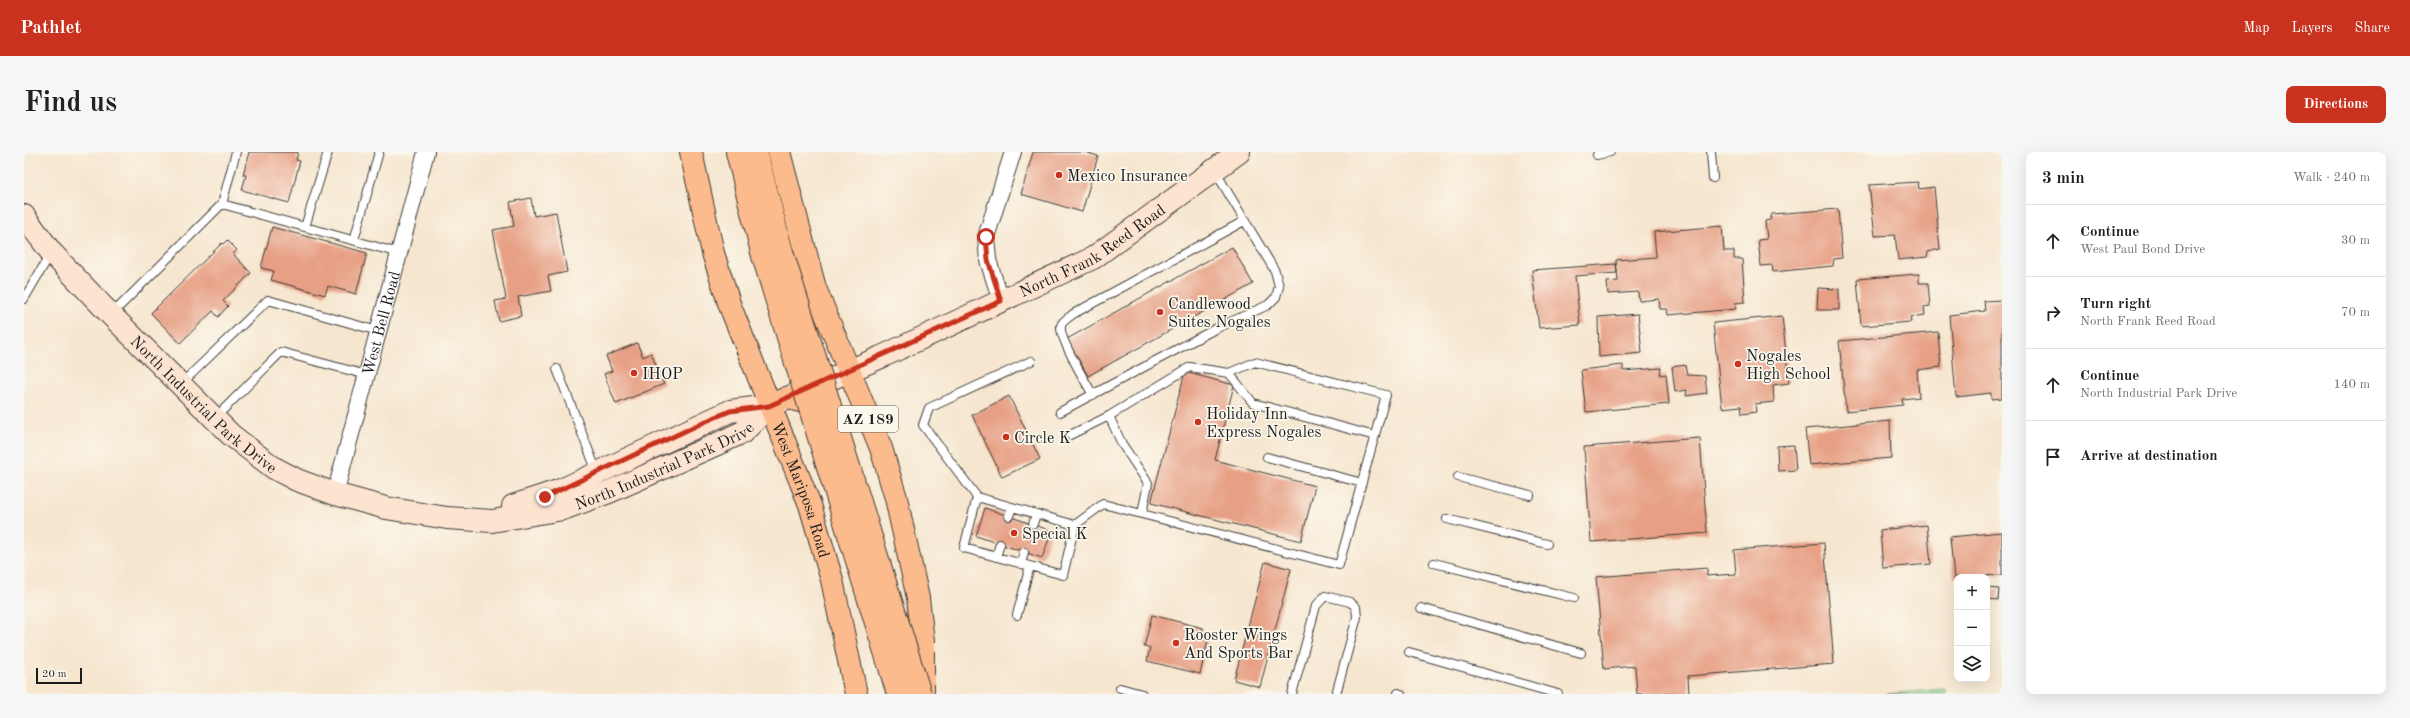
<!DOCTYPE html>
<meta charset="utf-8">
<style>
:root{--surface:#fff;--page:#f6f6f6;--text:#202124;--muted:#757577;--line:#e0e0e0;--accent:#c8321e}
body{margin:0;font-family:"Old Standard TT",serif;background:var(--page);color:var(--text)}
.controls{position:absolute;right:12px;bottom:12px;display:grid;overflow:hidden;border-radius:8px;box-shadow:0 4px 16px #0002}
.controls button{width:36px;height:36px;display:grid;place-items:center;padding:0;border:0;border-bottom:1px solid var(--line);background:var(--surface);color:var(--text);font:20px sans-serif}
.scale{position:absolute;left:12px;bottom:10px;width:46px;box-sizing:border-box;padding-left:4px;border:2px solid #1c1c1c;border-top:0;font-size:11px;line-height:14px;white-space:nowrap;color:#1c1c1c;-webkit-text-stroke:3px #fbf7ec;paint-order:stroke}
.stop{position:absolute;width:12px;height:12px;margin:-9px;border:3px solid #c8321e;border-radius:50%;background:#fff}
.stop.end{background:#c8321e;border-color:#fff;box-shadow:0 1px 4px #0008}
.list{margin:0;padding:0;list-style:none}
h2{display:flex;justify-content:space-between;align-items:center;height:52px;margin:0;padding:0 16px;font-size:17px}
h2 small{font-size:13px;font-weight:400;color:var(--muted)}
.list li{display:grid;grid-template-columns:26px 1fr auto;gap:12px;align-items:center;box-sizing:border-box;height:72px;padding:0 16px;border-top:1px solid var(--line)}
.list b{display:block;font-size:15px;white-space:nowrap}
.list p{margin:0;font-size:13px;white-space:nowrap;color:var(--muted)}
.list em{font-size:13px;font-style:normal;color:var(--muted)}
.icon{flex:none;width:22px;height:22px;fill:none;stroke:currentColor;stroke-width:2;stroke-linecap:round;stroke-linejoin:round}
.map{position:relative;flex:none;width:1978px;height:542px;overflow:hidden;border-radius:8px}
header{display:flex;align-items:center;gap:24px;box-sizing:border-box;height:56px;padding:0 20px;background:var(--accent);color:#fff}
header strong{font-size:19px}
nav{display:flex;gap:22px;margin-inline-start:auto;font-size:14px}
.intro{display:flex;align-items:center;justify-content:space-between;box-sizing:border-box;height:96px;padding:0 24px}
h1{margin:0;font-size:28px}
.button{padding:10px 18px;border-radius:8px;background:var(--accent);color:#fff;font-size:14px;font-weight:700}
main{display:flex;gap:24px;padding:0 24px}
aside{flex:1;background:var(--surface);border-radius:8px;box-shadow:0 4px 16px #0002}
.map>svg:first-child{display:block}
.green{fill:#98dd95;stroke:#5a7c58}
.building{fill:#e7a085}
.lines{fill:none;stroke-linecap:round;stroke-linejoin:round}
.lane-casing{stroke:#3d3a37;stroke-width:10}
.street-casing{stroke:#3d3a37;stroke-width:18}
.secondary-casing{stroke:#3d3a37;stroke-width:24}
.highway-casing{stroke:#3d3a37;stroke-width:24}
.lane{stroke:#fff;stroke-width:8}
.street{stroke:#fff;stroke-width:16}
.secondary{stroke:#fde4d1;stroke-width:22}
.highway{stroke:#fbbb8d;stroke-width:22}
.highway-bridge-casing{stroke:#3d3a37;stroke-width:24;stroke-linecap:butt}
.highway-bridge{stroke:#fbbb8d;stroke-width:22}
.route{stroke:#c8321e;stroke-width:5}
.poi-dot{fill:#c8321e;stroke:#fbf7ec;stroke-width:1.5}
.labels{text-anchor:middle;stroke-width:3.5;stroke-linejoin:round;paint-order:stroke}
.shield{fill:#fbf7ec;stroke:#5f5e5a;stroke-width:1}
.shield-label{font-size:15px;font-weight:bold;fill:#1c1c1c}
.poi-label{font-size:16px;fill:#1c1c1c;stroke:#fbf7ec;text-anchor:start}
.street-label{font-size:16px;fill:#1c1c1c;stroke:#fbf7ec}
</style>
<header>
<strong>Pathlet</strong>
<nav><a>Map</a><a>Layers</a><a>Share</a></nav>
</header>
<div class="intro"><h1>Find us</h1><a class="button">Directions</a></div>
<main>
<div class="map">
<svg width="1978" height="542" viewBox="0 0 1978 542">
<rect width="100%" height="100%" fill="#fbf7ec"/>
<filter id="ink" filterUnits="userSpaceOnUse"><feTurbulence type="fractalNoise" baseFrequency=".025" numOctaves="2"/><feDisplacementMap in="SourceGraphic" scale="8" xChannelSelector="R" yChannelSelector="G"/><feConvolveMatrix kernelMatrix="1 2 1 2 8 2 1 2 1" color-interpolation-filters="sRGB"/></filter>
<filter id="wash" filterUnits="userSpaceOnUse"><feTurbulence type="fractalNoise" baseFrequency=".012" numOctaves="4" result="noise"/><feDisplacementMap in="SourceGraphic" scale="16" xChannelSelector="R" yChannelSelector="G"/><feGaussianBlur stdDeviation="0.9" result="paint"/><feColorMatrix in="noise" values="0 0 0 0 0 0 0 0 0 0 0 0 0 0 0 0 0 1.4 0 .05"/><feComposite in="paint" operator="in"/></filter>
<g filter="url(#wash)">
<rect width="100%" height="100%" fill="#f6e6cf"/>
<path class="green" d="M1922,537V542H1862L1921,537Z"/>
<g id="blocks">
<path class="building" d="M225,0H274L272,8L276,9L265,51L218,38L222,23H219Z
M1009,0H1061L1074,4L1058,60L997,42Z
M1894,30L1895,37L1910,35L1916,97L1904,100L1903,105L1874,108L1871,83L1851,84L1845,33Z
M507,46L510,64L532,60L543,120L524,124L527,139L494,145L497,164L475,169L471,149L482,147L469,78L490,74L486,50Z
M1814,57L1818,106L1810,107L1809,114L1749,120L1748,113L1737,114L1734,88L1743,87L1741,69L1746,68L1748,62Z
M1698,74L1700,99H1710V107H1718L1721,150L1711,151L1712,157L1644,163L1643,157H1636L1635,147L1615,149L1614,140L1584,142L1583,130L1594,129L1592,108L1632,105L1630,80Z
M248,75L343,101L332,142L304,134L301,143L247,128L250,119L237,116Z
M203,88L213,98L209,102L227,121L199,149L204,154L194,165L189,159L156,191L127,161L198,91L199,92Z
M1208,95L1229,132L1064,224L1043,187Z
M1592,112L1593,121L1551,124L1556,173L1515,176L1508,118Z
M1895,122V131H1904L1906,154L1900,155L1901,163L1886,165L1887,170L1837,174L1833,127Z
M1794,136L1815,137V158H1793Z
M1978,148V246L1967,247V241L1932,245L1925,163L1961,159L1960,149Z
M1614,162L1618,201L1575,205L1574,165Z
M1758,164L1765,231L1749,233L1750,250L1731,252L1732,260L1718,262L1717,254L1698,256L1689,171Z
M1914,180L1917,215L1893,218L1895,245L1878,247L1879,253L1822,259L1815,189Z
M613,191L619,205L627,201L640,232L592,252L580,222L588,219L582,204Z
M1599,213V219L1637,216L1636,223L1642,222L1645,252L1562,260L1557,218Z
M1661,213L1663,223L1681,224L1683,241L1662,244L1663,238L1651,240L1648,215Z
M1161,220L1210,233L1191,308L1291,334L1277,389L1127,351Z
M985,244L1016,307L978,325L948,263Z
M1866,269L1867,306L1785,313L1781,277Z
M1676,286L1683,381L1567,390L1560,295Z
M1770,293L1772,318L1754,319L1753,294Z
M961,356L1028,379L1018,406L952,384Z
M1903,373L1907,412L1859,416L1856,378Z
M1978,380V423L1933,425L1930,427L1926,385Z
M1800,391L1810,512L1664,524L1665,542H1613L1611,514L1580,517L1572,425L1683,416V424L1712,422L1710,398Z
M1241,410L1267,417L1236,535L1210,528Z
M1963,436L1975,437L1974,448L1963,447Z
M1128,463L1179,476L1177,486L1184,488L1176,522L1123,509L1126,496L1120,495Z"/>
</g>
</g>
<g filter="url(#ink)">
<use href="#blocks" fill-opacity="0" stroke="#3d3a37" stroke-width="1"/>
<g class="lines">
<defs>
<path id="lane" d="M212,0L198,52L375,101
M1574,0L1573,3L1586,0
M1687,0L1689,26
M281,75L304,0
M330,88L355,0
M0,147L27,101
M87,163L198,52
M533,217L573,320
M1205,221L1229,251L1351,284
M157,232L244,148L354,179
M1069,243C1062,231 1035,186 1037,175C1037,169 1045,166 1049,162L1222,68
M1036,260L1191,177L1244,153L1252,145L1255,134L1251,119L1191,19
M1085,264L1098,292L1124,331L1118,362
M191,266L257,200L343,223
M1046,283L1085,264L1166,215L1205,221L1231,210L1362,243L1315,413L1079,352L1051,373
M1243,305L1338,331
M1434,325L1506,343
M953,345L1051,373L1039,423L940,396L953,345L899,273L905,256L1007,209
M985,364L988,355
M1423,367L1523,392
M1009,372L1012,362
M972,405L976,392
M1410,411L1550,446
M997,412L1000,400
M1397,456L1557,501
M993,463L1006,414
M1385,500L1534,542
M1096,536L1118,542
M1374,541L1377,542
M1268,542L1292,454L1301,444L1326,450L1332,455L1333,465L1312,542"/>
<g id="street">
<path d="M977,149L964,108L962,85L989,0"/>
<path id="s1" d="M311,342L402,0"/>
</g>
<g id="secondary">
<path id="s2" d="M0,64L27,100L87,163L207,283L250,316L273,328L311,342L362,356L423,366L468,369L539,357L585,340L691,293L719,280L745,254L857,205L1069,106L1215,0"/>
<path d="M489,354L537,338L706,259L745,254"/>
</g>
<g id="highway">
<path id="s3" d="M667,0L689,101L706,154L786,353L808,428L832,542"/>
<path d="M713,0L739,104"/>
<path d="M732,0L758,100"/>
<path d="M755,0L791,136L857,296L872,346L894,446L899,489V542"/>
<path d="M762,246C776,248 788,251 796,264"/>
</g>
</defs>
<use href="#lane" class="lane-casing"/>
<use href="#street" class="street-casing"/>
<use href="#secondary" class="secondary-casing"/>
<use href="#highway" class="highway-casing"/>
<use href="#lane" class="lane"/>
<use href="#street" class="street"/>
<use href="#secondary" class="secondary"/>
<use href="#highway" class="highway"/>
<defs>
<path id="highway-bridge" d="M758,100L896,542
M739,104L874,542"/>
</defs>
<use href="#highway-bridge" class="highway-bridge-casing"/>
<use href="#highway-bridge" class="highway-bridge"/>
</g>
</g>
<g class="lines" filter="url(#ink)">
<path class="route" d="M521,345L680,270L706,259L745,254L977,149L964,108L962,85"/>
</g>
<g class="poi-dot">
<circle cx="1035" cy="23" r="4"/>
<circle cx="1136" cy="160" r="4"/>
<circle cx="1714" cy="212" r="4"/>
<circle cx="610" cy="221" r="4"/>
<circle cx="1174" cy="270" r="4"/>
<circle cx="982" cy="285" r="4"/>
<circle cx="990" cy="381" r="4"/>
<circle cx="1152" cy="491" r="4"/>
</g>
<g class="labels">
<rect class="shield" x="814" y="254" width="60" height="26" rx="3"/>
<g class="shield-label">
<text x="844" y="272">AZ 189</text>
</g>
<g class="poi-label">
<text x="1043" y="29">Mexico Insurance</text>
<text x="1144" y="157">Candlewood<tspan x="1144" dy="18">Suites Nogales</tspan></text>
<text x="1722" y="209">Nogales<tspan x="1722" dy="18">High School</tspan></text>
<text x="618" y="227">IHOP</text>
<text x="1182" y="267">Holiday Inn<tspan x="1182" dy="18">Express Nogales</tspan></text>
<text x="990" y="291">Circle K</text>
<text x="998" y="387">Special K</text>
<text x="1160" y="488">Rooster Wings<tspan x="1160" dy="18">And Sports Bar</tspan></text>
</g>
<g class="street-label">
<text dy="6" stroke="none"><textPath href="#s2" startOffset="1246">North Frank Reed Road</textPath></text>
<text dy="6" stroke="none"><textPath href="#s1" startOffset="177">West Bell Road</textPath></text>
<text dy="6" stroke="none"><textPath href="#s2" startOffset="261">North Industrial Park Drive</textPath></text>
<text dy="6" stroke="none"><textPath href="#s2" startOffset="764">North Industrial Park Drive</textPath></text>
<text dy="6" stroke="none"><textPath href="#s3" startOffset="356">West Mariposa Road</textPath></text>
</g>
</g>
</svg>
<div class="controls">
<button>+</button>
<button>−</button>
<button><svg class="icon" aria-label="layers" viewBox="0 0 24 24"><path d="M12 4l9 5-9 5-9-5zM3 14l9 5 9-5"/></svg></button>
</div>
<div class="scale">20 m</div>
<div class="stop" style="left:962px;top:85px"></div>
<div class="stop end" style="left:521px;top:345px"></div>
</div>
<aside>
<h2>3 min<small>Walk · 240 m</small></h2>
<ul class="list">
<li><svg class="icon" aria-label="ahead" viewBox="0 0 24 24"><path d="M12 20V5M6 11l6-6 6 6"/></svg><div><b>Continue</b><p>West Paul Bond Drive</p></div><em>30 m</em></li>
<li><svg class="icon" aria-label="right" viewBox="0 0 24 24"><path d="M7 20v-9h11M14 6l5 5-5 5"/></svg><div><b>Turn right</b><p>North Frank Reed Road</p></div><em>70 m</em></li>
<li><svg class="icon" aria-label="ahead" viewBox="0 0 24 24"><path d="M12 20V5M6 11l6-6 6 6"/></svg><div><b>Continue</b><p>North Industrial Park Drive</p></div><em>140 m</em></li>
<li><svg class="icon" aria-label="arrive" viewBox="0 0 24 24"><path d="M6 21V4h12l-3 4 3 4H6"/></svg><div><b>Arrive at destination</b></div></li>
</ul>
</aside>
</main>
